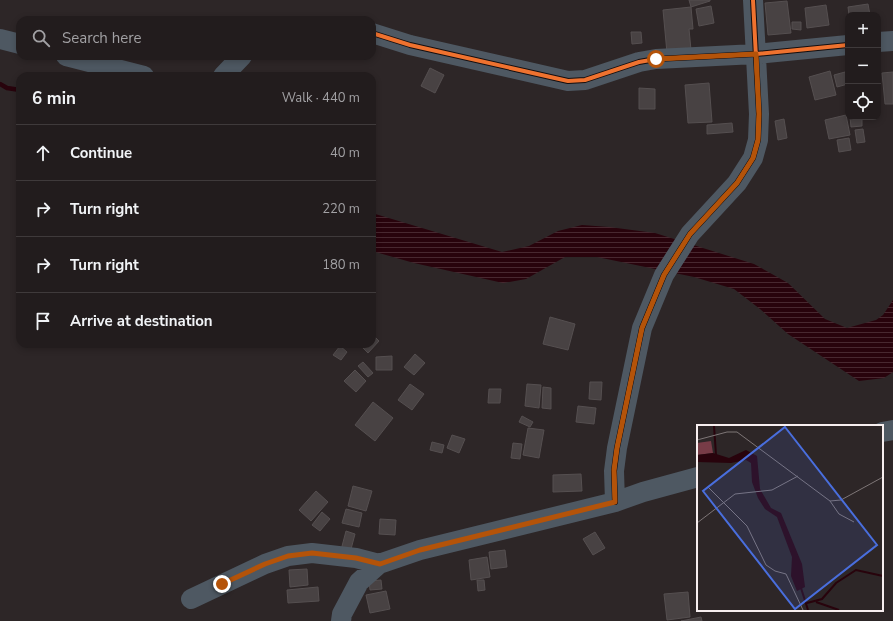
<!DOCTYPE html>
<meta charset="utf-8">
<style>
:root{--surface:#221c1d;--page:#2a2526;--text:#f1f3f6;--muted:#a2a1a4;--line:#3f3a3b}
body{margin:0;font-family:"Nunito Sans",sans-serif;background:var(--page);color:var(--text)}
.controls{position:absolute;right:12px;top:12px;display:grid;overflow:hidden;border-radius:8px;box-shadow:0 2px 6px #0003}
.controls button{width:36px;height:36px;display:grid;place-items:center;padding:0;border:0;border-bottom:1px solid var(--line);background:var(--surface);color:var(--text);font:20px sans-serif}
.stop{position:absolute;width:12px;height:12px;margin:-9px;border:3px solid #b45309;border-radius:50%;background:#fff}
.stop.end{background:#b45309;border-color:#fff;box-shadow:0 1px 4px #0008}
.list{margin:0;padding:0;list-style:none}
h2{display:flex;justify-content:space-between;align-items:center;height:52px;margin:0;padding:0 16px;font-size:17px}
h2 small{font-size:13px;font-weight:400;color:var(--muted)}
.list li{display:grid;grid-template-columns:26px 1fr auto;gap:12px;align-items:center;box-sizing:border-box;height:56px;padding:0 16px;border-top:1px solid var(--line)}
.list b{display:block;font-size:15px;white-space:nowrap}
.list em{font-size:13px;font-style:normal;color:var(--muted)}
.icon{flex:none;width:22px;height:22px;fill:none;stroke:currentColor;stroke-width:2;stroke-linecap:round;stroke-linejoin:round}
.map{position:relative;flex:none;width:893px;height:621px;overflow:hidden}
.search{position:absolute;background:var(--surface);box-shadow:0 2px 6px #0003;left:16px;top:16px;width:360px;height:44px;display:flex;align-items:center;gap:10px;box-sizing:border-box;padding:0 14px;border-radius:12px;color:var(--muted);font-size:15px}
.panel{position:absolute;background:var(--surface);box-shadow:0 2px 6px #0003;left:16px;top:72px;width:360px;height:276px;border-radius:12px}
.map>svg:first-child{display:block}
.water{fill:url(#water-rules)}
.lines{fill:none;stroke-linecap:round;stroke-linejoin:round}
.stream{stroke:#28030c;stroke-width:4.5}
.building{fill:#484243;stroke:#554f50}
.minor{stroke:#4e5862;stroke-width:20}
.cycleway-casing{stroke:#140e0f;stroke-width:6}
.cycleway{stroke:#ef722f;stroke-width:4}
.route{stroke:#b45309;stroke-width:5}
.inset-river{fill:none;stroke:#28030c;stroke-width:2}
.inset-road{fill:none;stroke:#7e7677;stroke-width:1}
.view{fill:#496edd;fill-opacity:0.15;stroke:#496edd;stroke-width:2}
.inset-edge{fill:none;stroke:#f7eeef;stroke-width:2}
</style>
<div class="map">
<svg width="893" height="621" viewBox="0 0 893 621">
<defs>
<pattern id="water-rules" width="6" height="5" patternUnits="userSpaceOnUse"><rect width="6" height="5" fill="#28030c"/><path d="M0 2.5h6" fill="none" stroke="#482830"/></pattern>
</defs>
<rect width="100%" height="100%" fill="#2d2627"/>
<path class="water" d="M372,213L502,252L529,246L558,231L582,225L609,227L655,233L754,264L788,283L825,319L847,328L876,320L883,315L893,300V372L884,378L859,381L788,334L760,309L734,289L694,277L597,257H565L526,279L503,283L414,263L372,251Z"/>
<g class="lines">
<path class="stream" d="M0,84L7,88L20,90"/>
</g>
<path class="building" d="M689,0H710V1L691,7Z
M787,1L791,33L768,35L765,3Z
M868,4L870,15H849L848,7Z
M826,5L829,25L807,28L805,8Z
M711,6L714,23L699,26L696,9Z
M691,7L693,29H689L691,50L667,53L663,10Z
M792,22H801V30L792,29Z
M631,32H641L642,43L632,44Z
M430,68L444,75L435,93L421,86Z
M830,71L836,95L815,100L809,77Z
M845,72L848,84L837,87L834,75Z
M893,72V104H885L882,73Z
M709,83L712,122L688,123L685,85Z
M639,88L655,89V109H639Z
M846,115L850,135L829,139L825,120Z
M850,117H862V126L851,127Z
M784,119L787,138L778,140L775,121Z
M732,123L733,132L707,134V125Z
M863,129L865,142L857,143L855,130Z
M849,138L851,150L839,152L837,140Z
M550,317L575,324L568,350L543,344Z
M372,334L379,341L368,353L359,344H372Z
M340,346L347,352L341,360L333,355Z
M415,354L425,363L414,375L404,367Z
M392,356V370H376V357Z
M363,362L373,373L368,377L358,366Z
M355,370L366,381L356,392L344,381Z
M590,382H602L601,400L589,399Z
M410,384L424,394L412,410L398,400Z
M527,384L541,385L539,408L525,406Z
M543,387L551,388V409L542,408Z
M489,389H501L500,403H488Z
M373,402L393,418L375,441L355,425Z
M578,406L596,408L594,424L576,422Z
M522,416L533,422L530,427L519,422Z
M528,428L544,430L539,458L523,455Z
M452,435L465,439L459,453L447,448Z
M432,442L444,445L442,453L430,450Z
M513,443L522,444L520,459L511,458Z
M581,474L582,491L553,492V475Z
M353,486L372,491L366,511L348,506Z
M316,491L328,502L311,521L299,510Z
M346,509L362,513L359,527L342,523Z
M322,512L330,519L320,531L312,525Z
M380,519L396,520L395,535L379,534Z
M346,531L355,534L350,553L341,550Z
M595,532L605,548L593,555L583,539Z
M505,550L507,567L491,569L489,552Z
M487,557L490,577L471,580L469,560Z
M307,569L308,585L290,587L289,570Z
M381,580L382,589L370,590L369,581Z
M477,580H484L485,590L478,591Z
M318,587L319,601L288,603L287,590Z
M386,591L390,609L370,613L366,595Z
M688,592L690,617L667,620L664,594Z
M701,617L702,621H681Z"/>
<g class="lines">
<path class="minor" d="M372,33L410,45L568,81L585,80L639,62L656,59L756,54L848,45
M0,39L20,44
M878,42L893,41
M66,56L144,76
M223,76L242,56
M882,432L893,430
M615,502L614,471L617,448L642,328L664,275L690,234L737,183L753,158L758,140L759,114L753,0
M191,599L265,564L288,556L312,553L356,558L379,564
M341,621L342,614L359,582L379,564L420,550L615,502L643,492L698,477"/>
<defs>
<path id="cycleway" d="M372,33L410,45L568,81L585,80L639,62L656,59L756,54L848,45
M615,502L614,471L617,448L642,328L664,275L690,234L737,183L753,158L758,140L759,114L753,0"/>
</defs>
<use href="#cycleway" class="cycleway-casing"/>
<use href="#cycleway" class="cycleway"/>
</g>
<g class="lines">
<path class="route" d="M222,584L265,564L288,556L312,553L356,558L380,564L420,550L615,502L614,470L617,448L642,328L664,275L690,234L737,183L753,158L758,140L759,114L756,54L656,59"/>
</g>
<g transform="translate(697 425)">
<rect width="186" height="186" fill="#2d2627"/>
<path d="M14,16L16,28L0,30V18Z" fill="#773c47"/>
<path d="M49,25L60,31L63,64L74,83L84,88L105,139L108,162L100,166L94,151L95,132L80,92L68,84L61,73L55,57L54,38L49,35L34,38L0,37V30L16,28L32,33Z" fill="#28030c"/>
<path class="inset-river" d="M17,1L19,30M104,163L111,185M119,177L142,185M110,178L125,174L139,158L159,145L186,151"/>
<path class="inset-road" d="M0,15L30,7H40L133,76L144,75L186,52M11,62L50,101L69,140L78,146L89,149L106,185M133,76L142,89L157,97M0,98L38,69L75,65L101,51"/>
<path class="view" d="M88,2L180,120L98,184L6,66Z"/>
<rect width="186" height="186" class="inset-edge"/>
</g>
</svg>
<div class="controls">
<button>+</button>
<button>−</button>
<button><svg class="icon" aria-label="locate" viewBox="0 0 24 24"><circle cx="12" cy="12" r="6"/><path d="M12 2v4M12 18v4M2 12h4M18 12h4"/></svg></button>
</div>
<div class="stop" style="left:656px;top:59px"></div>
<div class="stop end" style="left:222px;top:584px"></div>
<div class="search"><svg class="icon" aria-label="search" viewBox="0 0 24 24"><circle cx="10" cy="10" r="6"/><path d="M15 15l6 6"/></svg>Search here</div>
<section class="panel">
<h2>6 min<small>Walk · 440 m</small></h2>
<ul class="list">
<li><svg class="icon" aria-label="ahead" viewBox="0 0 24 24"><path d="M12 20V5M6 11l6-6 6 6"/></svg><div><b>Continue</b></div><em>40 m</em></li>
<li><svg class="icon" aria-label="right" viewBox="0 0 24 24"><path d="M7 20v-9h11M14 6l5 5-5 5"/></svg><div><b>Turn right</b></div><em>220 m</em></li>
<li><svg class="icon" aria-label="right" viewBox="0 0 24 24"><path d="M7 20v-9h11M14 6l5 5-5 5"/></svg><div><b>Turn right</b></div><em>180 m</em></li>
<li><svg class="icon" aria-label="arrive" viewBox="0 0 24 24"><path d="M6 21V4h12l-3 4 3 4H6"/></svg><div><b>Arrive at destination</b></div></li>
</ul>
</section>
</div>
